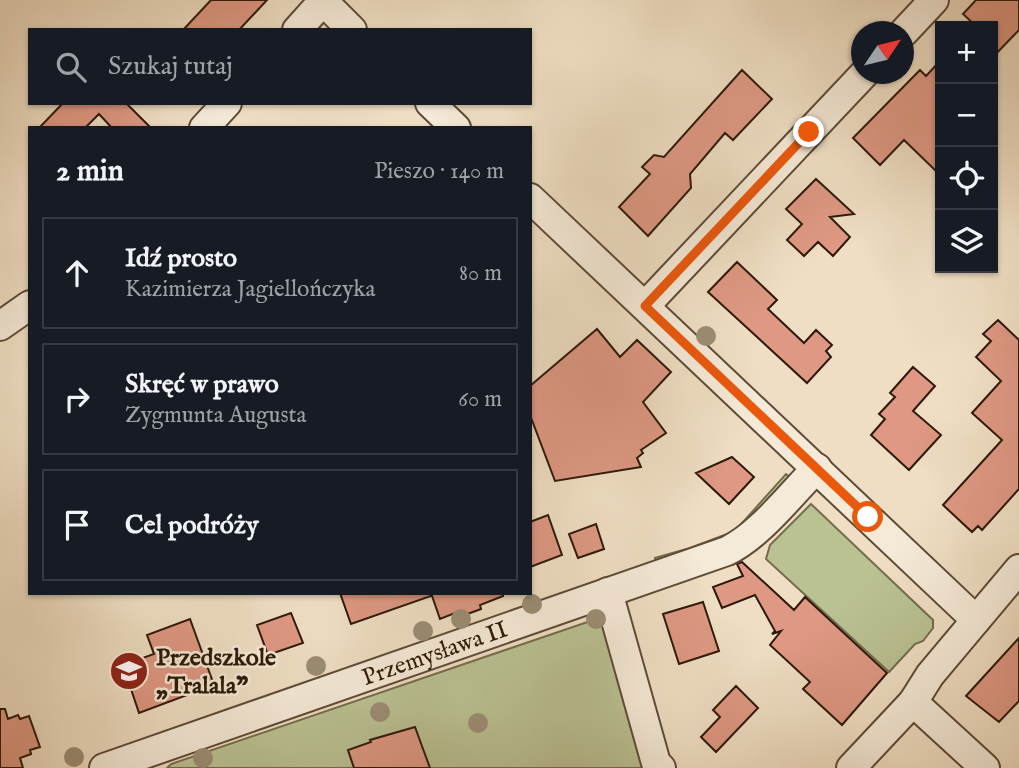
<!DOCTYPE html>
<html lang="pl">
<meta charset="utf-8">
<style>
:root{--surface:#171b24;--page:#20242c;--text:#f1f3f6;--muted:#9ea1a6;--line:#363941}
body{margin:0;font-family:"IM FELL English",serif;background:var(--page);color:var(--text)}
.controls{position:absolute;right:21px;top:21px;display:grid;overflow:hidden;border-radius:0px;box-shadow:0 2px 5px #0004}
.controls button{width:63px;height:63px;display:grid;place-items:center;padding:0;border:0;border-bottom:2px solid var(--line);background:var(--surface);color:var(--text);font:35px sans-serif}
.compass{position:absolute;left:851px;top:21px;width:63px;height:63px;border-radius:50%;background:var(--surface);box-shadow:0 2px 5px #0004;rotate:55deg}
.stop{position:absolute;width:21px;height:21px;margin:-16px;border:5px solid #ea580c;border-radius:50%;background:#fff}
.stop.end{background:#ea580c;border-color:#fff;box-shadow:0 2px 7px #0008}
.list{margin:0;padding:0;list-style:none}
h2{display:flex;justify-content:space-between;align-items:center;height:91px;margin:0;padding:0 28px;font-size:30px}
h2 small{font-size:23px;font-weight:400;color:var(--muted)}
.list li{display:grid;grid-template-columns:46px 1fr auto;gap:21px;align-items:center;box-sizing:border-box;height:112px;margin:0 14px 14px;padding:0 14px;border:2px solid var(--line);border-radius:0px}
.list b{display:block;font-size:26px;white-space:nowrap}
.list p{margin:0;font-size:23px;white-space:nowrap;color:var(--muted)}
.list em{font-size:23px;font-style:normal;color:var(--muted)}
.icon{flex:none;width:38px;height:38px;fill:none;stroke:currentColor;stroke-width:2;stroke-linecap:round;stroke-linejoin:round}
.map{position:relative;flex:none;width:1019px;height:768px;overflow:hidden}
.search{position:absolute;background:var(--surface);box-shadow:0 2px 5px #0004;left:28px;top:28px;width:504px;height:77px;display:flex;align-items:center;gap:18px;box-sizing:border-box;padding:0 24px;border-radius:0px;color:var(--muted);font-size:26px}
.panel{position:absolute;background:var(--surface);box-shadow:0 2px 5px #0004;left:28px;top:126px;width:504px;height:469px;border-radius:0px}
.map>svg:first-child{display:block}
.green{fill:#bac193;stroke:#746d4d;stroke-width:2}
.building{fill:#de9883;stroke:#2d1907;stroke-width:2}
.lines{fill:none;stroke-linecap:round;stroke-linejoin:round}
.minor-casing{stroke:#5e4a36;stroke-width:32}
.minor{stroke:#f5ead8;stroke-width:28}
.tree{fill:#9b8d73}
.route{stroke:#ea580c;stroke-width:9}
.labels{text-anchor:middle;stroke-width:5;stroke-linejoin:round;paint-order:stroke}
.street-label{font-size:24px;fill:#2d1907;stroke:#f5ead8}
.poi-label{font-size:24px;font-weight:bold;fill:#2d1907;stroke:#f5ead8;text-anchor:start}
</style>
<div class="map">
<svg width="1019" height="768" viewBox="0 0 1019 768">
<rect width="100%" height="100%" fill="#efdec3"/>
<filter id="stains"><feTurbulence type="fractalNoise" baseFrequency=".00286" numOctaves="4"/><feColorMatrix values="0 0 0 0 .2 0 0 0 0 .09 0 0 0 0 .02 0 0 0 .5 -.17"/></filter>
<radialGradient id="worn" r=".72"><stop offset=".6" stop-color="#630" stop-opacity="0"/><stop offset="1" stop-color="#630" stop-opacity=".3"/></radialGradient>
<path class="green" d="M786,474L791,478L733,536L656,561L655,558L690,548L735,531Z
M811,504L933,620V628L923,641L915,644L889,672L766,559L770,545Z
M605,616L645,768H167L171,764Z"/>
<path class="building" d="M211,0H267L239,30H183Z
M976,0H1019V30L993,57V26H976L963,14Z
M940,61V175L904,140L880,165L853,138L920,70L926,76Z
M742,70L772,99L733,140L725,133L690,174L691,188L648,236L619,207L650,174L642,167L654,155L664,157Z
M63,103H126L151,128H112L99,114L85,128H39Z
M816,179L854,214L830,217L850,237L833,256L818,242L804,256L787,240L802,224L786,209Z
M737,262L777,300L768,309L804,343L816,330L832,345L826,351L831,357L807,383L708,292Z
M998,320L1019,340V489L982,530L978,526L972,532L943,505L1002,440L972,413L1001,381L976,357L991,341L983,334Z
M597,329L620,357L637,340L671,372L643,402L666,433L641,450L643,453L637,458L641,467L555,481L530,415V386Z
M913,367L935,386L913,411L941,435L909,470L871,435L885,419L879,414L895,397L890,393Z
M732,457L754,477L729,504L696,473Z
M548,515L562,555L530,567V522Z
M596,524L604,549L578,558L569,534Z
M742,562L794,610L805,597L887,673L842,725L803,689L810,682L770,645L781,631L772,634L775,631L755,595L722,608L713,587L743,576L737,564Z
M340,593H430L431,596L351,624Z
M431,593H503V596L480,605L481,609L462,616L460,611L440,619Z
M703,602L719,651L679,664L663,614Z
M291,613L303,643L268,655L257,625Z
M190,619L214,685L139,713L123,665L154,654L147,635Z
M1019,638V701L999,722L966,696Z
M736,686L758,708L716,752L701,737L720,717L713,710Z
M0,709H5L8,719L18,715L20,719L29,716L40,747L30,750L31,754L20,758L23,768H0Z
M415,727L430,768H354L348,750L371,742L370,740Z"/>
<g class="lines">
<defs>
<g id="minor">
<path d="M322,0L352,30"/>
<path d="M297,30L324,0"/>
<path d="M904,32L934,0"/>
<path d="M430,103L456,128"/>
<path d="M204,128L227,103"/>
<path d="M530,198L976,620"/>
<path d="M645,306L864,74"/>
<path d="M0,326L30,305"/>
<path d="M608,592L656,763L661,768"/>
<path d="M913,702L985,768"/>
<path id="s1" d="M104,768L727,551C760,535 790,495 817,468"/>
<path d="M851,768L913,702L930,675L1019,569"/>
</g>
</defs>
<use href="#minor" class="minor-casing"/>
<use href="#minor" class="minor"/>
</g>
<g class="tree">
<circle cx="706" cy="336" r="10"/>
<circle cx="532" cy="604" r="10"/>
<circle cx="461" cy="619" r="10"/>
<circle cx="596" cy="619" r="10"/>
<circle cx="423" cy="631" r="10"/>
<circle cx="316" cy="666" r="10"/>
<circle cx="380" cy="712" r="10"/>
<circle cx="478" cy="723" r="10"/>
<circle cx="74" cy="757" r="10"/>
<circle cx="203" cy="758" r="10"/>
</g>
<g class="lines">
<path class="route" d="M809,132L645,306L868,517"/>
</g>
<defs>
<symbol id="school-disc" viewBox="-11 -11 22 22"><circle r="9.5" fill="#8f2418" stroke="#f5ead8"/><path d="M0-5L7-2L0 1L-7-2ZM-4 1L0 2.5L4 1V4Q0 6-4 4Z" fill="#fff"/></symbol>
</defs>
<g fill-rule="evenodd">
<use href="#school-disc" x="107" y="649" width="44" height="44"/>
</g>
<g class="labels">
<g class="street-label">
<text dy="8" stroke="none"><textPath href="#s1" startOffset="350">Przemysława II</textPath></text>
</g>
<g class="poi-label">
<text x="156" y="665">Przedszkole<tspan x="156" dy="28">„Tralala”</tspan></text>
</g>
</g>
<rect width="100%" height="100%" filter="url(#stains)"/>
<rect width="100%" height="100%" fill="url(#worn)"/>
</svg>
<div class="controls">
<button>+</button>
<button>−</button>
<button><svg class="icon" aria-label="locate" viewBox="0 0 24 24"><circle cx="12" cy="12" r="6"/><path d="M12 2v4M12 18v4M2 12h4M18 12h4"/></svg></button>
<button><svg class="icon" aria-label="layers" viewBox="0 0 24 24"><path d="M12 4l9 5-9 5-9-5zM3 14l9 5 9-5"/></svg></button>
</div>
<svg class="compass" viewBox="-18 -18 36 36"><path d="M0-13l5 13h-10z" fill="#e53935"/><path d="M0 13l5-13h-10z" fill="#9ea1a6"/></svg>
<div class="stop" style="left:868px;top:517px"></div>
<div class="stop end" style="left:809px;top:132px"></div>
<div class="search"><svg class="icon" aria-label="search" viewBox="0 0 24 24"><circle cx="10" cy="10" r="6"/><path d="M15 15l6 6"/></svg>Szukaj tutaj</div>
<section class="panel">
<h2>2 min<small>Pieszo · 140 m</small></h2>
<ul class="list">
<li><svg class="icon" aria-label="ahead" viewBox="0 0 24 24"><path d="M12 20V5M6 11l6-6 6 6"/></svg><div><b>Idź prosto</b><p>Kazimierza Jagiellończyka</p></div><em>80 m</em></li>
<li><svg class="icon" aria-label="right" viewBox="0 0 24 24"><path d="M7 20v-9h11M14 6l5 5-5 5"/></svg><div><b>Skręć w prawo</b><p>Zygmunta Augusta</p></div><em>60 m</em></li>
<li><svg class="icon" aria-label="arrive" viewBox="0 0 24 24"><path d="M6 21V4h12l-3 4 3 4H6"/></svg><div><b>Cel podróży</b></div></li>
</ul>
</section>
</div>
